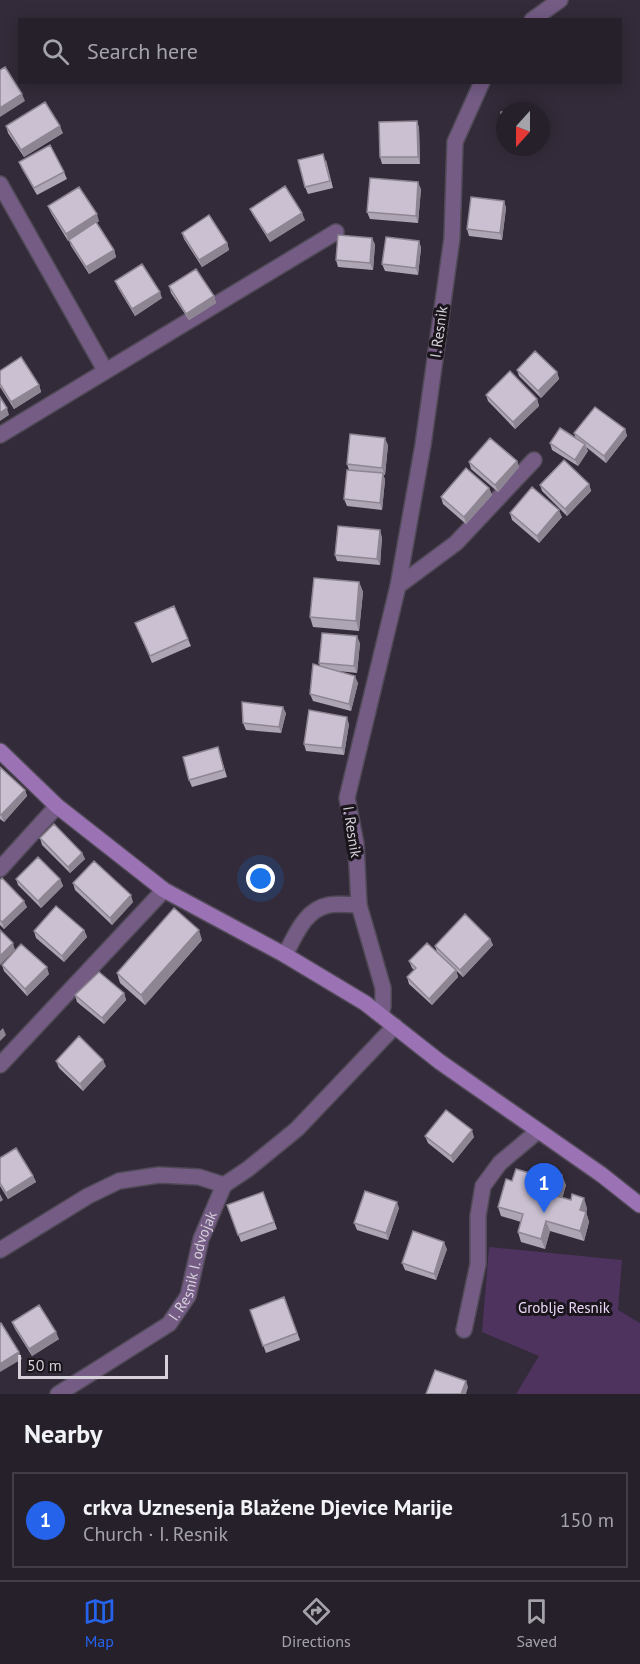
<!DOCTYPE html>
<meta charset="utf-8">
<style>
:root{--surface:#26202b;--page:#322d37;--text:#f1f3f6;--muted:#a4a3a9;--line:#423e47;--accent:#2563eb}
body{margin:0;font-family:"PT Sans",sans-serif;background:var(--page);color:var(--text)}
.compass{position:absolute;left:496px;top:102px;width:54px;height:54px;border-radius:50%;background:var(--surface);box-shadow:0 3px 15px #0003;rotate:201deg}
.scale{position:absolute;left:18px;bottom:15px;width:150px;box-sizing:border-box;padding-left:6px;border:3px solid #d5d0d9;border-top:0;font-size:16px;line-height:21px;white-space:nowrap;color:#d5d0d9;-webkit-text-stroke:4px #19151b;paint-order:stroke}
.you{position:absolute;left:261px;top:879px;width:21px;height:21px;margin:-15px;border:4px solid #fff;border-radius:50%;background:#1a73e8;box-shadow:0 0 0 9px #1a73e833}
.badge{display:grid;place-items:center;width:39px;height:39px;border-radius:50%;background:var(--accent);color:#fff;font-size:20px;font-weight:700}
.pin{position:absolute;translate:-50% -50px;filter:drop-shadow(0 2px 3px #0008)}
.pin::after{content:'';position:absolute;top:32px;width:21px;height:18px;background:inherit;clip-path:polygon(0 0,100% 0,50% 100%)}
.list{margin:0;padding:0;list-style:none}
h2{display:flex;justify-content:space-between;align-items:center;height:78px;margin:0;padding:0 24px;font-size:26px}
h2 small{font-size:20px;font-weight:400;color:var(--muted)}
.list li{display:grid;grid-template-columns:39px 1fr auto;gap:18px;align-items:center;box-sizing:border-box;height:96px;margin:0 12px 12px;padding:0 12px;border:2px solid var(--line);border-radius:0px}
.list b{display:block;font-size:22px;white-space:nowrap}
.list p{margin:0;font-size:20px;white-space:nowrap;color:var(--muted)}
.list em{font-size:20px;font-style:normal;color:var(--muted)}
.icon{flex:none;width:33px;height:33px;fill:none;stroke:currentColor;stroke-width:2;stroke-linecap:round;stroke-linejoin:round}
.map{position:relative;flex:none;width:640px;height:1394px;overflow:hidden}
.search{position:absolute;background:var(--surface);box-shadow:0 3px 15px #0003;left:18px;right:18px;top:18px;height:66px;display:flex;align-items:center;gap:15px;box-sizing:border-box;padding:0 21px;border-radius:0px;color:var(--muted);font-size:22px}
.sheet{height:186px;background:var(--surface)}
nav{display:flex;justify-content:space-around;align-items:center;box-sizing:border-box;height:84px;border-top:2px solid var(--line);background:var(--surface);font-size:16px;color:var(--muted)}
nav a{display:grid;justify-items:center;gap:3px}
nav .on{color:var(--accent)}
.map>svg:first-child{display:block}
.green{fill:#4d335e}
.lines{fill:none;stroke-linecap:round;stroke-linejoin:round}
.street-casing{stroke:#504956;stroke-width:18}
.secondary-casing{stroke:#504956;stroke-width:18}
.street{stroke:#745c85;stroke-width:15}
.secondary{stroke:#9b73b5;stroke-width:15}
.wall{fill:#aea5b4}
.shaded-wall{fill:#8d8692}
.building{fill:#cac0d1;stroke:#8d8692;stroke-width:1.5}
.labels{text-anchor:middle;stroke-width:6;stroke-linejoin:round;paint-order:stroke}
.street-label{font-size:15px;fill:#d5d0d9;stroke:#19151b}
.park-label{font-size:15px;fill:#ebd7f9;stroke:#19151b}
</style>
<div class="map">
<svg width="640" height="1394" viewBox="0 0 640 1394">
<rect width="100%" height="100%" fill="#332b39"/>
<path class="green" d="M489,1247L622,1260L618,1310L640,1323V1394H516L539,1356L482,1332Z"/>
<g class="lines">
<defs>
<g id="street">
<path d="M532,20L560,0"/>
<path d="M0,184L105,370"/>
<path d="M0,435L336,232"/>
<path d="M398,586L456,543L534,460"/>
<path d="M0,869L57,806"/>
<path d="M285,955C295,936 305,909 329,905C338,903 349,905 359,905"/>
<path d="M381,1015L383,1006V988L359,905L356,844L347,798L398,586L423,445L452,238L455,142L482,82"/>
<path d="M0,1065L164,890"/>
<path d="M0,1250L88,1196L119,1181L159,1175L199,1177L224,1185"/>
<path d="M464,1330L478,1264V1216L483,1186L500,1163L538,1131"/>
<path id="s1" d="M58,1394L169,1324L188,1296L201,1239L224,1185L248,1169L297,1129L395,1026"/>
</g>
<path id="secondary" d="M0,751L57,806L164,890L285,955L365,1003L440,1062L602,1175L640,1205"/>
</defs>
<use href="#street" class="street-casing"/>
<use href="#secondary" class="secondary-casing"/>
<use href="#street" class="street"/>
<use href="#secondary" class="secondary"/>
</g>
<path class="wall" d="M505,112V147H517H504L501,141Z
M417,121L419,128L420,164H382L380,157Z
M6,126L63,133L24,157L8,133Z
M326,160L333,188L308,194L305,187Z
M19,162L64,172L67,179L37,195L22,169Z
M421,189L418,223L370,219L367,212Z
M504,201L506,208L502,240L469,236L467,229Z
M48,206L99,221L96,223L114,250L116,257L89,274L71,246L69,240L68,241L51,213Z
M250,209L305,220L270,242L253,215Z
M182,233L227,243L229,250L202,267L184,239Z
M419,241L421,248L418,275L385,271L382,264Z
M375,244L373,270L338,267L336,260Z
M115,281L162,298L135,316L118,288Z
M169,286L214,296L216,303L189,320L171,293Z
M517,370L557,372L559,379L541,398L519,376Z
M0,371L39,385L41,392L14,409L0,387Z
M486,395L537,399L539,406L515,429L488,401Z
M625,429L627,436L606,463L586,447L588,451L578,466L552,450L550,443L576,439L574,433Z
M388,445L385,475L383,474L385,480L382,510L347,506L344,499L349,470L347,464Z
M517,461L519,467L498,492L471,469L469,462Z
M589,484L591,491L567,516L542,491L540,485Z
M489,488L492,495L466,524L443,504L441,497Z
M510,513L562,517L539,543L512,520Z
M382,537L380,565L337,561L335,555Z
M359,582L363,592L359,631L313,627L310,617Z
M135,623L188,639L191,646L152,663Z
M360,643L357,673L338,671L358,683L351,711L313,701L310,694L320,666L319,663Z
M286,713L281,733L246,730L243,723Z
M349,724L344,755L306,751L304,744Z
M220,754L227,777L192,787L189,780Z
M0,767L25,790L27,796L4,822L0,819Z
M40,838L82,853L85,859L70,873L42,845Z
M16,879H60L63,886L41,908L18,885Z
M0,880L27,907L4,929L0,925Z
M73,883L133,902L112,925L75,890Z
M84,930L87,937L64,962L36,938L34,931Z
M490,939L493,945L463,977L437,952L435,946Z
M202,940L145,1005L120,983L117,973Z
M15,950L49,974L27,996L4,971L2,965Z
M409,961L456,970L458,977L432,1005L409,984L407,977L414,970L412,968Z
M124,993L126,1000L104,1024L77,1002L75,995Z
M56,1061L106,1066L83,1091L59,1068Z
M425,1136L474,1137L453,1163L428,1143Z
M0,1158L33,1176L36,1182L8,1199L0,1186Z
M512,1181L566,1185L562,1198L587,1208L586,1212L589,1222L584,1241L550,1231L545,1249L521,1242L518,1232L521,1222L501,1216L498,1207Z
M263,1192L277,1229L241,1242L227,1205Z
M399,1208L388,1240L357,1230L354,1223Z
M447,1249L436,1280L405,1270L402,1263Z
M284,1297L300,1340L266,1353L250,1310Z
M12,1322L59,1339L32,1356L15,1329Z"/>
<path class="shaded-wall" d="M22,94L25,101L0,117V108Z
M417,121L419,128L420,164L418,157Z
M60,126L63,133L24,157L21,150Z
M418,182L421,189L418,223L416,216Z
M504,201L506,208L502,240L500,233Z
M302,213L305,220L270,242L267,235Z
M97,214L99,221L68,241L66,234Z
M372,238L375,244L373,270L370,263Z
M419,241L421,248L418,275L416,268Z
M227,243L229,250L202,267L199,260Z
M114,250L116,257L89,274L86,267Z
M160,292L162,298L135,316L132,309Z
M214,296L216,303L189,320L186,314Z
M557,372L559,379L541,398L538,391Z
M39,385L41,392L14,409L11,402Z
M537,399L539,406L515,429L513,422Z
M7,408L9,415L0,421V413Z
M625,429L627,436L606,463L604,456Z
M385,438L388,445L385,475L382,468Z
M585,444L588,451L578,466L575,460Z
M517,461L519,467L498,492L495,485Z
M383,473L385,480L382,510L380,503Z
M589,484L591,491L567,516L565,509Z
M489,488L492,495L466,524L464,517Z
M559,510L562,517L539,543L537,536Z
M380,530L382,537L380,565L377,559Z
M359,582L363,592L359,631L356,621Z
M357,636L360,643L357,673L354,666Z
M355,676L358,683L351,711L349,704Z
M283,707L286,713L281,733L279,727Z
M347,717L349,724L344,755L342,748Z
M25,790L27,796L4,822L1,815Z
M82,853L85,859L70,873L68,867Z
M60,879L63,886L41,908L38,901Z
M131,895L133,902L112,925L110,918Z
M24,901L27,907L4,929L2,922Z
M84,930L87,937L64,962L62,956Z
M199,930L202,940L145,1005L141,995Z
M490,939L493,945L463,977L460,970Z
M13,943L15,950L0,965V956Z
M47,967L49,974L27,996L25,989Z
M456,970L458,977L432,1005L429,999Z
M124,993L126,1000L104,1024L102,1018Z
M3,1028L6,1035L0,1041V1031Z
M103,1060L106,1066L83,1091L80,1084Z
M472,1130L474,1137L453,1163L451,1156Z
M562,1175L566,1185L560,1206L556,1196Z
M33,1176L36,1182L8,1199L6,1193Z
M0,1194L3,1200L0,1202Z
M584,1198L587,1208L586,1212L589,1222L584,1241L580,1231V1210Z
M397,1202L399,1208L388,1240L386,1233Z
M546,1221L550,1231L545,1249L541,1239Z
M444,1242L447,1249L436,1280L434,1274Z
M56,1332L59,1339L32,1356L29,1349Z
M19,1352L22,1359L0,1372V1364Z
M466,1381L468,1387L466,1394H461Z"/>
<path class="building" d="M5,67L22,94L0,108V70Z
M45,102L60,126L21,150L6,126Z
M501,112H505V140L501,141Z
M417,121L418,157H380L379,122Z
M50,145L64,172L34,188L19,162Z
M323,154L330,181L305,187L298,160Z
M370,178L418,182L416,216L367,212Z
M285,186L302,213L267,235L250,209Z
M79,187L97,214L66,234L48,206Z
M471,197L504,201L500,233L467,229Z
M209,215L227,243L199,260L182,233Z
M96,222L114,250L86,267L69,240Z
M338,235L372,238L370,263L336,260Z
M386,237L419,241L416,268L382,264Z
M142,264L160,292L132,309L115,281Z
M196,269L214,296L186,314L169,286Z
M535,351L557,372L538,391L517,370Z
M21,357L39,385L11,402L0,384V371Z
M510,371L537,399L513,422L486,395Z
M0,397L7,408L0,413Z
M595,407L625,429L604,456L574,433Z
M560,428L585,444L575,460L550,443Z
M350,434L385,438L382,468L347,464Z
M490,438L517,461L495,485L469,462Z
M564,460L589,484L565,509L540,485Z
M466,468L489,488L464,517L441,497Z
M347,470L383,473L380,503L344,499Z
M532,487L559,510L537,536L510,513Z
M338,526L380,530L377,559L335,555Z
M314,578L359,582L356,621L310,617Z
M174,606L188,639L150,656L135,623Z
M322,633L357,636L354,666L319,663Z
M313,664L355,676L349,704L310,694Z
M242,702L283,707L279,727L243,723Z
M309,710L347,717L342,748L304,744Z
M218,747L224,770L189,780L183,757Z
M0,767L25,790L1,815L0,814Z
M54,824L82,853L68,867L40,838Z
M38,857L60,879L38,901L16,879Z
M94,861L131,895L110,918L73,883Z
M2,878L24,901L2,922L0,920V880Z
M56,906L84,930L62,956L34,931Z
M174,908L199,930L141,995L117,973Z
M465,914L490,939L460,970L435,946Z
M0,930L13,943L0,956Z
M427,943L456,970L429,999L407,977L416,968L409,961Z
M21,944L47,967L25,989L2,965Z
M99,972L124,993L102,1018L75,995Z
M79,1036L103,1060L80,1084L56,1061Z
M446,1110L472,1130L451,1156L425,1136Z
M16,1148L33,1176L6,1193L0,1183V1158Z
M538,1168L562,1175L556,1196L571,1200L572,1194L584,1198L580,1210L586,1212L580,1231L546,1221L541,1239L518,1232L523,1214L498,1207L506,1179L512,1181L516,1169L536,1175Z
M365,1191L397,1202L386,1233L354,1223Z
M263,1192L274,1222L238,1235L227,1205Z
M413,1231L444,1242L434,1274L402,1263Z
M284,1297L297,1333L263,1346L250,1310Z
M39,1305L56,1332L29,1349L12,1322Z
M1,1323L19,1352L0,1364V1324Z
M435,1370L466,1381L461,1394H426Z"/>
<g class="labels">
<g class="street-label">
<text transform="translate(439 332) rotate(-82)" y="5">I. Resnik</text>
<text transform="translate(352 832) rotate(81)" y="5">I. Resnik</text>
<text dy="5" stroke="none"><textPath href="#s1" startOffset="195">I. Resnik I. odvojak</textPath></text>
</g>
<g class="park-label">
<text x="564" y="1313">Groblje Resnik</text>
</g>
</g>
</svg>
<svg class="compass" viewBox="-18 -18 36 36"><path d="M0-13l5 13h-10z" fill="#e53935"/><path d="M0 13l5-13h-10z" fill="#a4a3a9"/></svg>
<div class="scale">50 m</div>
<div class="you"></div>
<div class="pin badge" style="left:544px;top:1213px">1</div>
<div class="search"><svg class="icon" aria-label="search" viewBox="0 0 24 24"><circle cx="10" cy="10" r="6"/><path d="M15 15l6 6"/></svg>Search here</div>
</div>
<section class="sheet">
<h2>Nearby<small></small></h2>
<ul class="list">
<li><span class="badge">1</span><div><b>crkva Uznesenja Blažene Djevice Marije</b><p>Church · I. Resnik</p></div><em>150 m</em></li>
</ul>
</section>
<nav>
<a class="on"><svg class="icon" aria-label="map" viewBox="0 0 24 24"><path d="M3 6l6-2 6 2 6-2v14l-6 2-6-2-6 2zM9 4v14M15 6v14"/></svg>Map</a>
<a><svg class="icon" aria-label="directions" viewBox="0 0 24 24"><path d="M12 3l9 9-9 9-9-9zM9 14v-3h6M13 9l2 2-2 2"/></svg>Directions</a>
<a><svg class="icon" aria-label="saved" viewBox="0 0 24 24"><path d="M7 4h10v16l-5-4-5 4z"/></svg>Saved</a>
</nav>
